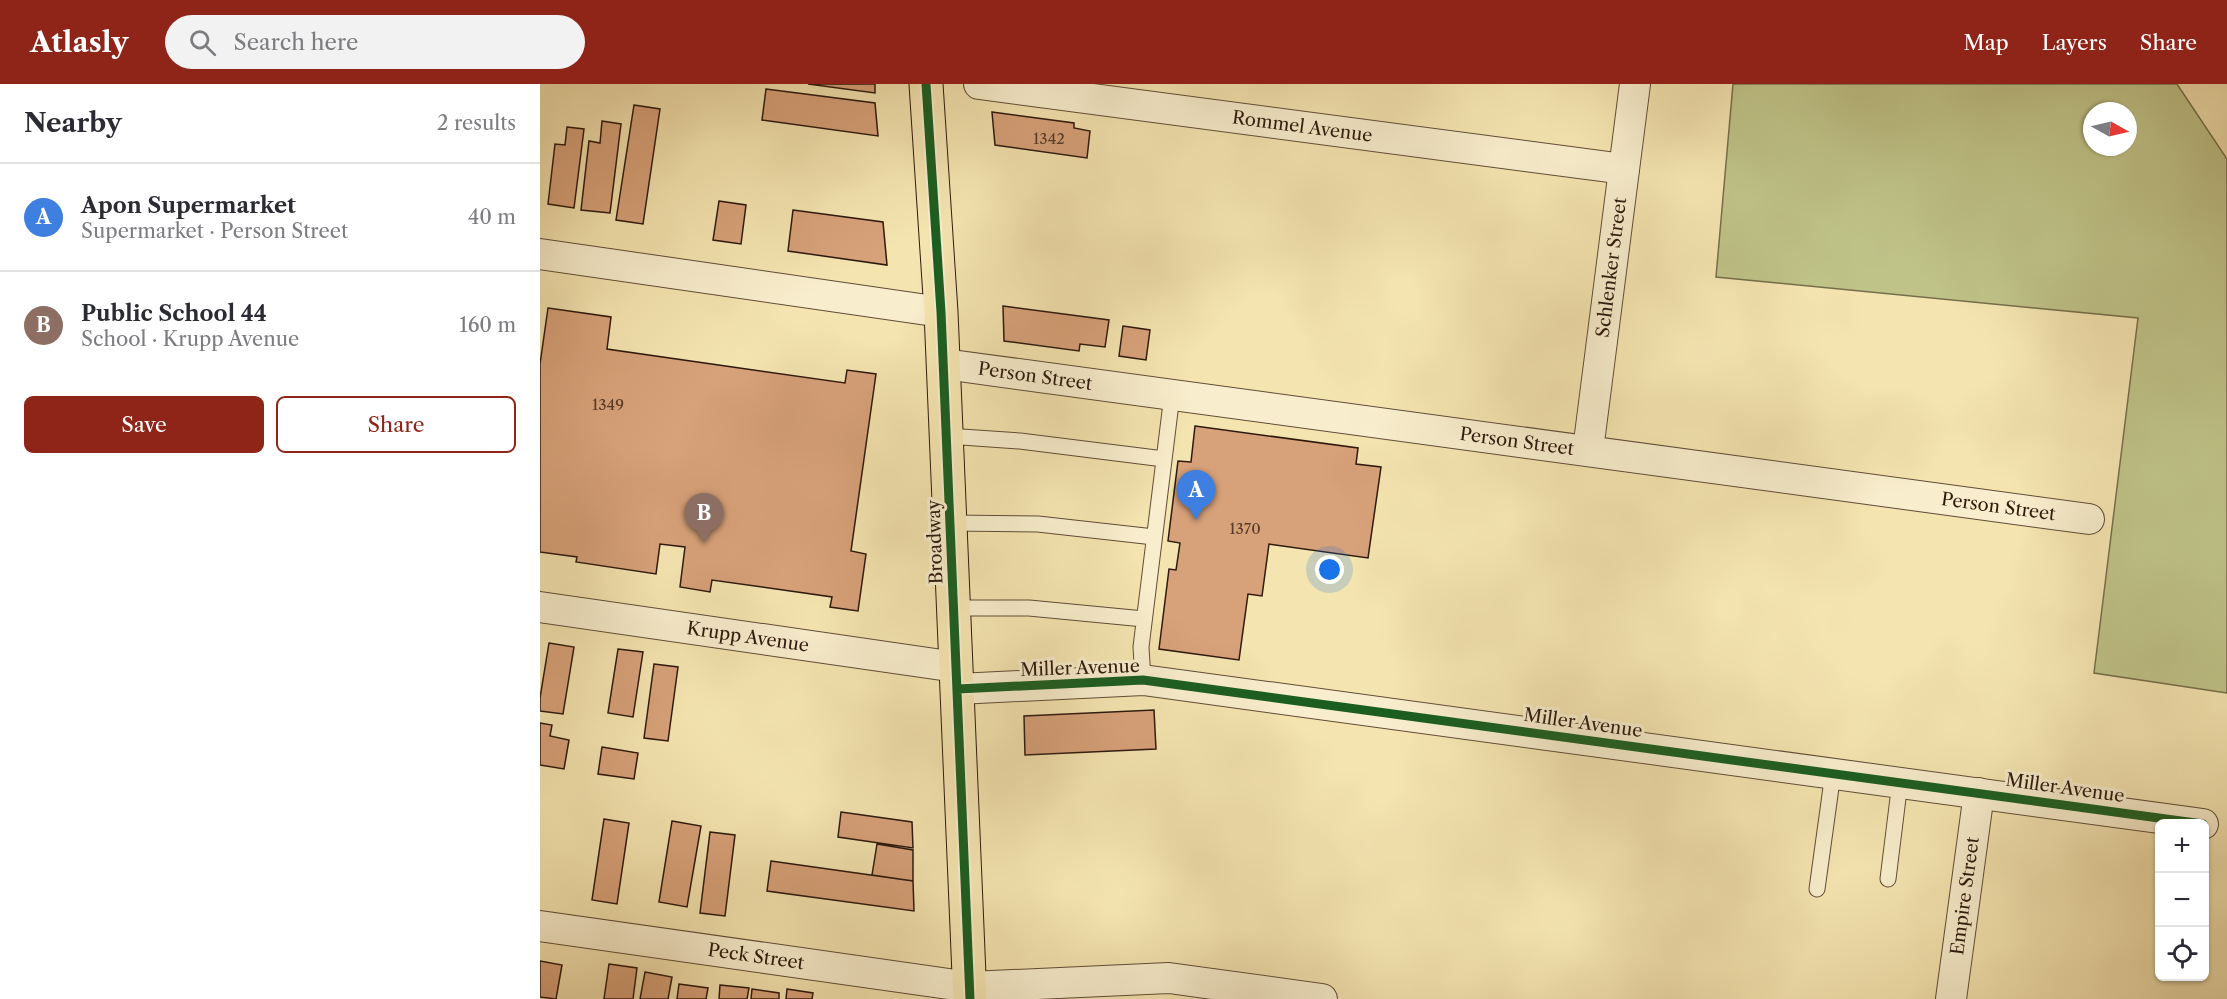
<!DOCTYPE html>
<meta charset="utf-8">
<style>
:root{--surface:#fff;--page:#f2f2f3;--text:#2b2b33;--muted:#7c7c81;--line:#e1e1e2;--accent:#8f2418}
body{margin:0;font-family:"Libre Caslon Text",serif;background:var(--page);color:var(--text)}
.controls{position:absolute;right:18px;bottom:18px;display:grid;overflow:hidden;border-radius:9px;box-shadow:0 2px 4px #0004}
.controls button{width:54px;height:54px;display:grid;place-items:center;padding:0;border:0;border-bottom:2px solid var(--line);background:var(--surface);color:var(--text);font:30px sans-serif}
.compass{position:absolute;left:1543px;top:18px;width:54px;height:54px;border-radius:50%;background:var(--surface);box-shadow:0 2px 4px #0004;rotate:98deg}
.you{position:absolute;left:790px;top:486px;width:21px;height:21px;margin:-15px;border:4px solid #fff;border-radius:50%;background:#1a73e8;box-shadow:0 0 0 9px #1a73e833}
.badge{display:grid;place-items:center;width:39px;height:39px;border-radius:50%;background:var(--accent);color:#fff;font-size:20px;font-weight:700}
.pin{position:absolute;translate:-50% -50px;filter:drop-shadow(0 2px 3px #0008)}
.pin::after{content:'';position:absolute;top:32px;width:21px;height:18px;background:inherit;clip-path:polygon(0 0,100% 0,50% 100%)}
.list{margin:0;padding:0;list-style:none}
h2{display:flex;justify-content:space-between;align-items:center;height:78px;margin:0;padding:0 24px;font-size:26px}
h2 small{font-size:20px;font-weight:400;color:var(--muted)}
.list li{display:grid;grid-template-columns:39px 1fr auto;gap:18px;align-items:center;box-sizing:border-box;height:108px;padding:0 24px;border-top:2px solid var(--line)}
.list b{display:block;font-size:22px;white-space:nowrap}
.list p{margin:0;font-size:20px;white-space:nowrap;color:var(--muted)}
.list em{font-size:20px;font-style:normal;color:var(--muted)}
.actions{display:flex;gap:12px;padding:18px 24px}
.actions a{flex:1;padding:14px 0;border:2px solid var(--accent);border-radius:9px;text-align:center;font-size:21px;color:var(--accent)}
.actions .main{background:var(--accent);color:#fff}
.icon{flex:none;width:33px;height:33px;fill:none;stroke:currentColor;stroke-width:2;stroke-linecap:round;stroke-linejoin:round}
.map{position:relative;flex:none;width:1687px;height:915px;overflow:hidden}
header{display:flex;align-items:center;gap:36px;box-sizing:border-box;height:84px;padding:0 30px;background:var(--accent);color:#fff}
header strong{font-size:28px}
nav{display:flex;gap:33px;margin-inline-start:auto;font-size:21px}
.search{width:420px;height:54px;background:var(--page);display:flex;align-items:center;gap:15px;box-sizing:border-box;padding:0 21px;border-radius:33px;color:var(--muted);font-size:22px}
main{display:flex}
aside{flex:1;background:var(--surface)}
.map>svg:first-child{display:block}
.green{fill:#bfc388;stroke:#766e4a;stroke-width:1.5;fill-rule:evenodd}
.building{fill:#d7a179;stroke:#2e190d;stroke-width:1.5}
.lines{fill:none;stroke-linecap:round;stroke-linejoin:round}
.service-casing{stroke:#604c36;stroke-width:17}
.minor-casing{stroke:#604c36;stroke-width:32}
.primary-casing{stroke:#2e190d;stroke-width:35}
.service{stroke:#f8edcc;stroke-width:15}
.minor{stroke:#f8edcc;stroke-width:30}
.primary{stroke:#f4e4b0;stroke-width:33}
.cycleway-casing{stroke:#f8edcc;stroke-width:13}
.cycleway{stroke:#1b5e20;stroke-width:9}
.labels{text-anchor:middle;stroke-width:6;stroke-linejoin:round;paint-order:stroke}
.number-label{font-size:15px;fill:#583b28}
.street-label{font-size:18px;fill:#2e190d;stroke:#f8edcc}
</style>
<header>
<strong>Atlasly</strong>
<div class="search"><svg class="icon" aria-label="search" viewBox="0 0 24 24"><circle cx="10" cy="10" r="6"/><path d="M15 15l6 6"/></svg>Search here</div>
<nav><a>Map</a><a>Layers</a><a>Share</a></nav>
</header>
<main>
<aside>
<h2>Nearby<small>2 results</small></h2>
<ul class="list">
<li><span class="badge" style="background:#3f7fe0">A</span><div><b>Apon Supermarket</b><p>Supermarket · Person Street</p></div><em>40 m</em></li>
<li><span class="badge" style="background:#8d6e63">B</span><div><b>Public School 44</b><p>School · Krupp Avenue</p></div><em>160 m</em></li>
</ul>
<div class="actions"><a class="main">Save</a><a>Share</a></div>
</aside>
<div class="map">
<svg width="1687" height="915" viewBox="0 0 1687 915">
<rect width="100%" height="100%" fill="#f4e4b0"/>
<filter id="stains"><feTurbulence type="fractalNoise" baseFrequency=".00333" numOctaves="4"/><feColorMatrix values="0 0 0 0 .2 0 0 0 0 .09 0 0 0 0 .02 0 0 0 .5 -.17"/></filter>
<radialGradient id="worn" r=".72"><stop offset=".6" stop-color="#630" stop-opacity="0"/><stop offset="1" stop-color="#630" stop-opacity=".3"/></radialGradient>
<path class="green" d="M1193,0H1637L1687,75V609L1554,589L1598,234L1176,193ZM1552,27H1588V63H1552Z"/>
<path class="building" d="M268,0H335V9Z
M226,5L335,19L338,52L222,36Z
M94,21L120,25L103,140L76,136Z
M452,28L534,39V44L550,47L547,74L455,61Z
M62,37L81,40L70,129L41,126L49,57L60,59Z
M27,43L44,45L34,124L8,120L15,60L25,61Z
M179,117L206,121L201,160L173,156Z
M253,126L343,138L347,181L248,167Z
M463,222L569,236L565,263L540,260L539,267L464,257Z
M8,224L71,233L67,265L305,299L307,286L336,290L311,467L326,470L318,527L290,523L292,513L172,496L170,508L140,503L145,463L120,460L116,490L36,478L37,473L0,468V280Z
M583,242L610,246L606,276L579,272Z
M655,342L818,364L816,380L841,383L828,474L729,460L722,512L708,510L699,576L619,565L629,485L636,486L640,459L628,457L638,377L651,378Z
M9,559L34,563L23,630L0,627V614Z
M78,565L103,568L93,633L68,629Z
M114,580L138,583L128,657L104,654Z
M614,626L616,665L485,671L484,632Z
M0,639L12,641L10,652L29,656L24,685L0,681Z
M62,663L98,669L94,695L58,690Z
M301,728L372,738L373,764L298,753Z
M64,735L89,739L77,820L52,816Z
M132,737L161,742L147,823L119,818Z
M170,748L195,751L185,832L160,829Z
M337,760L373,766V797L332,791Z
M231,777L373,797L374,827L227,807Z
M0,877L22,881L16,915L0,913Z
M69,880L97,884L93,915H64Z
M105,888L132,893L128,915H100Z
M139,900L168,904L166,915H137Z
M180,901L209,904L207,915H179Z
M212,905L239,909V915H211Z
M247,905L273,909L272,915H246Z"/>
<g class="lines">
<defs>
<path id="service" d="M407,352L480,357L624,375
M410,439L498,440L614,453
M414,524H489L604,535
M603,596L601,563L632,311
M1348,795L1360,698
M1277,805L1293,689"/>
<g id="minor">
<path id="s1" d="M439,0L1084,85"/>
<path d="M0,170L401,228"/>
<path id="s2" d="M404,280L1549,435"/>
<path id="s3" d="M1048,366L1095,0"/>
<path id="s4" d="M0,523L416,583"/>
<path d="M418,605L603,596L1663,740"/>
<path id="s5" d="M0,842L430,903L629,894L782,915"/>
<path id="s6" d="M1411,915L1439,709"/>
</g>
<path id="primary" d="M386,0L401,228L430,915"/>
</defs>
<use href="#service" class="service-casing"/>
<use href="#minor" class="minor-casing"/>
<use href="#primary" class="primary-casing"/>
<use href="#service" class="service"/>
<use href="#minor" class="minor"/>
<use href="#primary" class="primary"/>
<defs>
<path id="cycleway" d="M386,0L401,228L430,915
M418,605L603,596L1663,740"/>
</defs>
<use href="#cycleway" class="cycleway-casing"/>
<use href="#cycleway" class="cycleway"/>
</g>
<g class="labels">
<g class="number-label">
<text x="509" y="60">1342</text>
<text x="68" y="326">1349</text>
<text x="705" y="450">1370</text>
</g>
<g class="street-label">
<text dy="6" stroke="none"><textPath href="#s1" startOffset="326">Rommel Avenue</textPath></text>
<text dy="6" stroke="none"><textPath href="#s3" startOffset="184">Schlenker Street</textPath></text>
<text dy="6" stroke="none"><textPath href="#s2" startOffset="92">Person Street</textPath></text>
<text dy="6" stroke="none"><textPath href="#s2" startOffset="578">Person Street</textPath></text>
<text dy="6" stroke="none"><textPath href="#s2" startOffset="1064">Person Street</textPath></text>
<text transform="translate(395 458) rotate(-92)" y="6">Broadway</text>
<text dy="6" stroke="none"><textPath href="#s4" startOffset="210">Krupp Avenue</textPath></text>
<text transform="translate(540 584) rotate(-2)" y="6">Miller Avenue</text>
<text transform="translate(1043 639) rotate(8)" y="6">Miller Avenue</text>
<text transform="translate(1525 704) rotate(8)" y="6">Miller Avenue</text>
<text dy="6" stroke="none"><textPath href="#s6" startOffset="104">Empire Street</textPath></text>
<text dy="6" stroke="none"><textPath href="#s5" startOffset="218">Peck Street</textPath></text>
</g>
</g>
<rect width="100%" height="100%" filter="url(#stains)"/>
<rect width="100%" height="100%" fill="url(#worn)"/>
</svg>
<div class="controls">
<button>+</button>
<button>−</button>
<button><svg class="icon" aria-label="locate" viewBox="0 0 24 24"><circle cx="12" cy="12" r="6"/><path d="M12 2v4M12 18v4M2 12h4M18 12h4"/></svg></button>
</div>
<svg class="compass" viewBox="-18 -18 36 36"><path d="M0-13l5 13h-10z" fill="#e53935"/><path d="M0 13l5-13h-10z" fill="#7c7c81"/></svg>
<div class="you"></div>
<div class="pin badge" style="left:656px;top:436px;background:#3f7fe0">A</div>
<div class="pin badge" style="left:164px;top:459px;background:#8d6e63">B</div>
</div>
</main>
